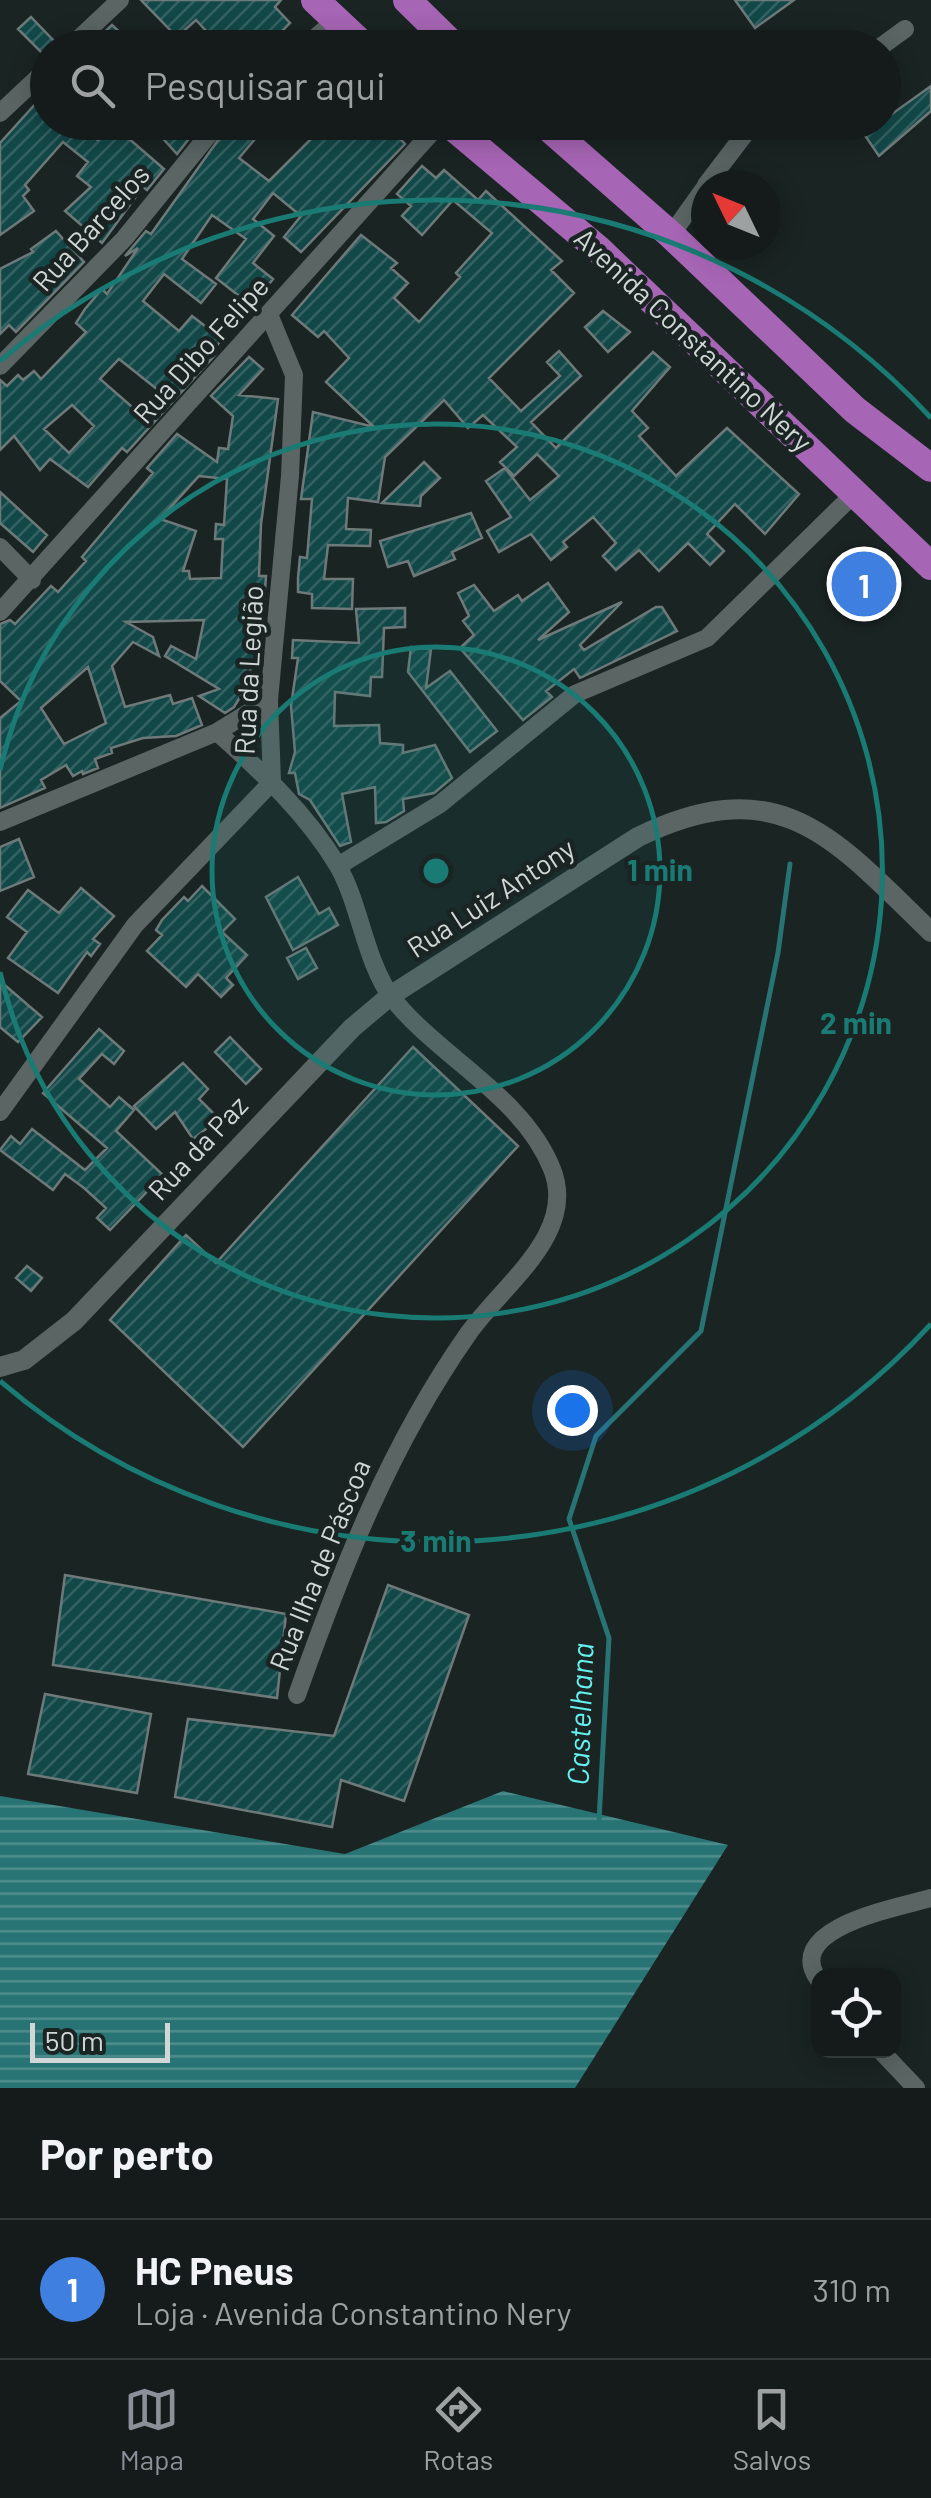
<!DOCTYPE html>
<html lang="pt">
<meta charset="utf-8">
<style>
:root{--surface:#141b1a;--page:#212827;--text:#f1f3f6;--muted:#9da1a2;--line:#333939;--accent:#8c9099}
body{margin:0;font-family:Barlow,sans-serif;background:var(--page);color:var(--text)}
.controls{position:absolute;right:30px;bottom:30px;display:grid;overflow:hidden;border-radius:20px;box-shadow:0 5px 25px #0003}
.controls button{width:90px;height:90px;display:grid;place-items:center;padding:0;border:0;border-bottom:2px solid var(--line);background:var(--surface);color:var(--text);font:50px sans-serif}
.compass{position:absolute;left:691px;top:170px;width:90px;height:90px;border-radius:50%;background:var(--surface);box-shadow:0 5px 25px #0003;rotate:313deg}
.scale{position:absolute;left:30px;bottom:25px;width:140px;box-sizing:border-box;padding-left:10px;border:5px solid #d1d7d6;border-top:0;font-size:28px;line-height:35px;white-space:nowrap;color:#d1d7d6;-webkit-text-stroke:8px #1a2423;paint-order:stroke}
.you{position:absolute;left:572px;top:1410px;width:35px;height:35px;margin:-25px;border:8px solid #fff;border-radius:50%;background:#1a73e8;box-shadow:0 0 0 15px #1a73e833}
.badge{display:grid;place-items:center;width:65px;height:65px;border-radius:50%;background:var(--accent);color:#fff;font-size:32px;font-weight:700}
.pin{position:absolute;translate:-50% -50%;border:5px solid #fff;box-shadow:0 2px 10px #0006}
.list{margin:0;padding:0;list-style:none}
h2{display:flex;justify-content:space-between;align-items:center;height:130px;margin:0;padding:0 40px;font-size:42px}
h2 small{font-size:32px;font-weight:400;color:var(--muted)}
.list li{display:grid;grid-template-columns:65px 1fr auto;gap:30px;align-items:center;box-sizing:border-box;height:140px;padding:0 40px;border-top:2px solid var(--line)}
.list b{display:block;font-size:38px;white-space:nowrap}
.list p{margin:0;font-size:32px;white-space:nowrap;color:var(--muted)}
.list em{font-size:32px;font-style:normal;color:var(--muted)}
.icon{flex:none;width:55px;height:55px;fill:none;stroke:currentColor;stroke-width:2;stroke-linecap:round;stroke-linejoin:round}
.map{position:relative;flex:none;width:931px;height:2088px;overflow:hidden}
.search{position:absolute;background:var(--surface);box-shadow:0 5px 25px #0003;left:30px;right:30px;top:30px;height:110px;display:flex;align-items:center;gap:25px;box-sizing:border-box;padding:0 35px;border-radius:55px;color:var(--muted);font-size:38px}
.sheet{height:270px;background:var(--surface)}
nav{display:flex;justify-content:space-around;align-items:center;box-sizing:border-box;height:140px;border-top:2px solid var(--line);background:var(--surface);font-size:28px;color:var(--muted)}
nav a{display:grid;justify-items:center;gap:5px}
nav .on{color:var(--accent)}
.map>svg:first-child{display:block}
.water{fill:url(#water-rules)}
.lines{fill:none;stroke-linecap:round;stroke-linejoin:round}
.stream{stroke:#287373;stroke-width:5}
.building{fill:url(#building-hatch);stroke:#6e7979;stroke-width:2.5;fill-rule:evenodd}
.minor{stroke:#5a6564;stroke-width:18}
.tertiary{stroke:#5a6564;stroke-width:20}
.trunk{stroke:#a765b5;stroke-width:28}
.ring{fill:none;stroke:#197b73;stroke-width:5}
.labels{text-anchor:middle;stroke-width:9;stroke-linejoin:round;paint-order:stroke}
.street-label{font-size:28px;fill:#d1d7d6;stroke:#1a2423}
.water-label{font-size:30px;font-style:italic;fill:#64f1f0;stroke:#1a2423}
.centre{fill:#197b73;stroke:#1a2423;stroke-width:5}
.ring-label{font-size:30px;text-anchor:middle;font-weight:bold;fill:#197b73;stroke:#1a2423;stroke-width:9;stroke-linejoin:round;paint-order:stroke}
</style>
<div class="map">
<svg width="931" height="2088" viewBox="0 0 931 2088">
<defs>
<pattern id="water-rules" width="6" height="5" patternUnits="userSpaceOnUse" patternTransform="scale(2.5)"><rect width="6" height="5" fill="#287373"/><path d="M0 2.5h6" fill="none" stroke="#508d8d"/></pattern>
<pattern id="building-hatch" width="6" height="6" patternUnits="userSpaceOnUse" patternTransform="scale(2.5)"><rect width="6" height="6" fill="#134848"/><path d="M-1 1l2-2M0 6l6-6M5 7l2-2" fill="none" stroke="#346262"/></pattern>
</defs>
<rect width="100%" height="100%" fill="#1a2423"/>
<path class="water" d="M503,1791L728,1845L575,2088H0V1796L345,1854Z"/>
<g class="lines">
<path class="stream" d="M599,1820L609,1638L569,1519L596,1436L701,1331L778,953L790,864"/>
</g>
<path class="building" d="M141,0H281L275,7L290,23L265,48H222L196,20L177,37Z
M735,0H794L755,28Z
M31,17L54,41L42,53L18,29Z
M112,25L137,48H88Z
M931,86V111L879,156L864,134Z
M48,90V122H75L98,140L112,124L164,169L147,190L143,187L102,243L65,211L91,187L77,176L88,162L63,142L25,185L29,190L23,196L34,211L0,235V143Z
M148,122H202L177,154Z
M231,122L255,139L239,158L269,181L312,138L296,122H384L405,144L301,252L284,237L301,216L273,193L253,219L274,236L253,263L273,279L252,306L216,278L246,239L212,215L182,259L216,284L201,303L164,274L143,301L179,331L192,316L222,339L212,352L215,355L127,452L122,448L88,487L50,459L40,470L14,436L0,450V380L7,386L18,375L23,380L34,371L41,379L86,332L76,323L85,309L102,289L107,294L138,248L125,256L146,231L151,234ZM119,359L158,390L139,413L100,379ZM72,405L94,426L69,453L44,429Z
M422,166L436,178L444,170L478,200L486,191L562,261L551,270L574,293L489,378L521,411L560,376L547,362L559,351L581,376L531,422L556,448L653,352L670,367L632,411L648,428L639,436L676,476L727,428L799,494L765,534L735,504L707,534L724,551L710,565L688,543L659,571L639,550L616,570L603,556L616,543L593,517L563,542L567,547L551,560L531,534L499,552L487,531L511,517L486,481L505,468L530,500L559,476L537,454L514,476L500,462L517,447L483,415L468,428L444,400L385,457L378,502L348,498L346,529L371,530L370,546L328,545L324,579H353L352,609L312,608V594L298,592V578L300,557L307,558L312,499H301L313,412L374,427L326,382L349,358L324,331L318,337L292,315L361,235L397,263L391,268L408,283L394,298L419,322L460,277L456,273L492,233L453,200L422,235L402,216L411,206L397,194Z
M56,231L84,262L16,332L9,325L0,334V269L33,252L31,249Z
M603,311L630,332L608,352L585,327Z
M249,357L263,369L239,395L278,399L261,524L259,576H266L261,645L246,680L251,679L234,707L225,713L199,696L219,689L165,656L171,646L196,659L204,620L126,622L153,637L159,656L133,642L112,666L125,707L170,695L173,704L192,698L202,725L176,736L143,738L111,748L112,753L95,759L98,768L83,774L82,771L73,776L66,765L41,780L45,788L0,808V718L21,701L0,681V624L10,620L15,624L51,586L58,592L86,561L82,557L153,473L147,468L177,434L217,462L219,448L228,449L233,416L211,396ZM199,476L227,479L224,525L216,524L215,539H223L221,578L190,579L189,571H183L196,531L160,519ZM88,667L106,723L64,744L41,708Z
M424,462L440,478L421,496L420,506L382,503Z
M0,492L47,535L33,552L0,523Z
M471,513L482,538L452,552L455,559L414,576L408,561L388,567L380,541Z
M548,583L569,612L538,640L622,602L580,645L584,650L656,607H662L677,631L580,678L574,669L546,691L552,697L523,720L460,648L474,635L463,621L469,616L458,593L474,585L494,611L518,595L522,601Z
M405,608V627L384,628L382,677H371L370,696L335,692L334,726L379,725L380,743L403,745V753L435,745L452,778L434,793L403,799L404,811L386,822L376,823L375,787L342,794L351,842L340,846L310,800L299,794L295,773H289L295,752L291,706L298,658H292L293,640L359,643L356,609Z
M411,647L431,649L426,688L450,671L497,731L470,752L408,672Z
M19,839L34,877L0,891V847Z
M298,877L319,914L329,908L338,925L293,950L266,897Z
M202,886L235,919L222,932L247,955L226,978L233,985L221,997L198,974L186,987L147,951L162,935L156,930L162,920L184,897L188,901Z
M81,888L114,916L93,939L100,944L91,956L87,952L58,993L8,958L27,932L7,917L28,890L59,913Z
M306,948L317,968L298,979L287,958Z
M0,981L42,1017L18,1042L0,1027Z
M99,1029L124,1051L114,1064L102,1054L79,1079L110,1107L119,1097L134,1110L116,1131L163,1175L110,1230L97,1218L106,1208L84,1188L65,1174L53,1190L0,1150L11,1136L20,1144L32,1129L85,1170L107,1148L43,1093Z
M230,1037L261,1069L246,1084L215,1052Z
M413,1047L518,1146L243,1447L110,1320L186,1235L216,1263Z
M183,1063L208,1089L199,1099L219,1119L193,1139L175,1112L156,1129L134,1106Z
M27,1266L42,1278L31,1291L16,1278Z
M65,1575L286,1614L277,1698L53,1665Z
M388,1585L469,1615L404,1801L341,1780L332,1827L175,1797L188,1719L334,1736Z
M45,1694L151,1714L137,1793L28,1774Z"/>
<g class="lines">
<path class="minor" d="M69,48L120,0
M303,48L337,19
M879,48L905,29
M0,113L48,68
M706,185L754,122
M671,235L706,186
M0,366L124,239L219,122
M0,547L32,580
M0,612L441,122
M217,732C261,771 307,814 338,866C360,904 366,965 393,999C440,1058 523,1096 552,1169C578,1234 502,1285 468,1334C390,1445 342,1568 297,1695
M0,822L217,732L269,700
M338,866L440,804L575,694L707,638L856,492
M0,1112L135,925L272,782L269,700L290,476L294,375L270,317
M818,1979C783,1928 896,1908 931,1898
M880,2050L916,2088"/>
<path class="tertiary" d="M0,1367L24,1360L74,1321L352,1028L390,996L638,837C780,768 834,838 931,932"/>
<path class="trunk" d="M315,0L366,48
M407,0L456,48
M447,122L598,249L931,566
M542,122L671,235L855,410L931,468"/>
</g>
<circle cx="436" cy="871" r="224" fill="#197b73" fill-opacity=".12"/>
<g class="ring">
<circle cx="436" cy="871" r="224"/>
<path d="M0 770A447 447 0 1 1 0 972"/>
<path d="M931 1324A671 671 0 0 1 0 1381M0 361A671 671 0 0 1 931 418"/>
</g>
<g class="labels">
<g class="street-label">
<text transform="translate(91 228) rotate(-48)" y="10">Rua Barcelos</text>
<text transform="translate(693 340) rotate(43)" y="10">Avenida Constantino Nery</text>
<text transform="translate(201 350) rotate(-48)" y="10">Rua Dibo Felipe</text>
<text transform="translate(249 670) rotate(-87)" y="10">Rua da Legião</text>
<text transform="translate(491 898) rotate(-33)" y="10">Rua Luiz Antony</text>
<text transform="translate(198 1148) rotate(-47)" y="10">Rua da Paz</text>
<text transform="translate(320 1565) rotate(-68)" y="10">Rua Ilha de Páscoa</text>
</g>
<g class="water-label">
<text transform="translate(581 1714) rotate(-88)" y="10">Castelhana</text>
</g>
</g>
<circle cx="436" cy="871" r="15" class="centre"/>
<g class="ring-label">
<text x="660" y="881">1 min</text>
<text x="856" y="1034">2 min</text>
<text x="436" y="1552">3 min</text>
</g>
</svg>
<div class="controls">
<button><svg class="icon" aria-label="locate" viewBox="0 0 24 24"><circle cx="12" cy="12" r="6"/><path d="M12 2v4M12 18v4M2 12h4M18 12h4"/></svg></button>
</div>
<svg class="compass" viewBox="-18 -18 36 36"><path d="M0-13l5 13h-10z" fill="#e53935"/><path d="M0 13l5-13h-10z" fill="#9da1a2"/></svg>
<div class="scale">50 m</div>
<div class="you"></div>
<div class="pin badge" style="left:864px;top:584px;background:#3f7fe0">1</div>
<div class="search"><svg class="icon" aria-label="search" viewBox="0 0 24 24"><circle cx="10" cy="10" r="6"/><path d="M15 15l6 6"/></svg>Pesquisar aqui</div>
</div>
<section class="sheet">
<h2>Por perto<small></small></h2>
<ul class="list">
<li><span class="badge" style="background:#3f7fe0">1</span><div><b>HC Pneus</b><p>Loja · Avenida Constantino Nery</p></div><em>310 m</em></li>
</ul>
</section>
<nav>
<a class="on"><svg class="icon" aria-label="map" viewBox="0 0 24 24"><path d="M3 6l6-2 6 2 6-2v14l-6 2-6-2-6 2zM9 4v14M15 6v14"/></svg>Mapa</a>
<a><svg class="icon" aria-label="directions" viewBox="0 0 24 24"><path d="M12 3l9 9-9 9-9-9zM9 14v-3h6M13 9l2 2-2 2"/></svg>Rotas</a>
<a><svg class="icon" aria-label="saved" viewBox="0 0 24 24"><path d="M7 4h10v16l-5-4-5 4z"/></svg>Salvos</a>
</nav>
